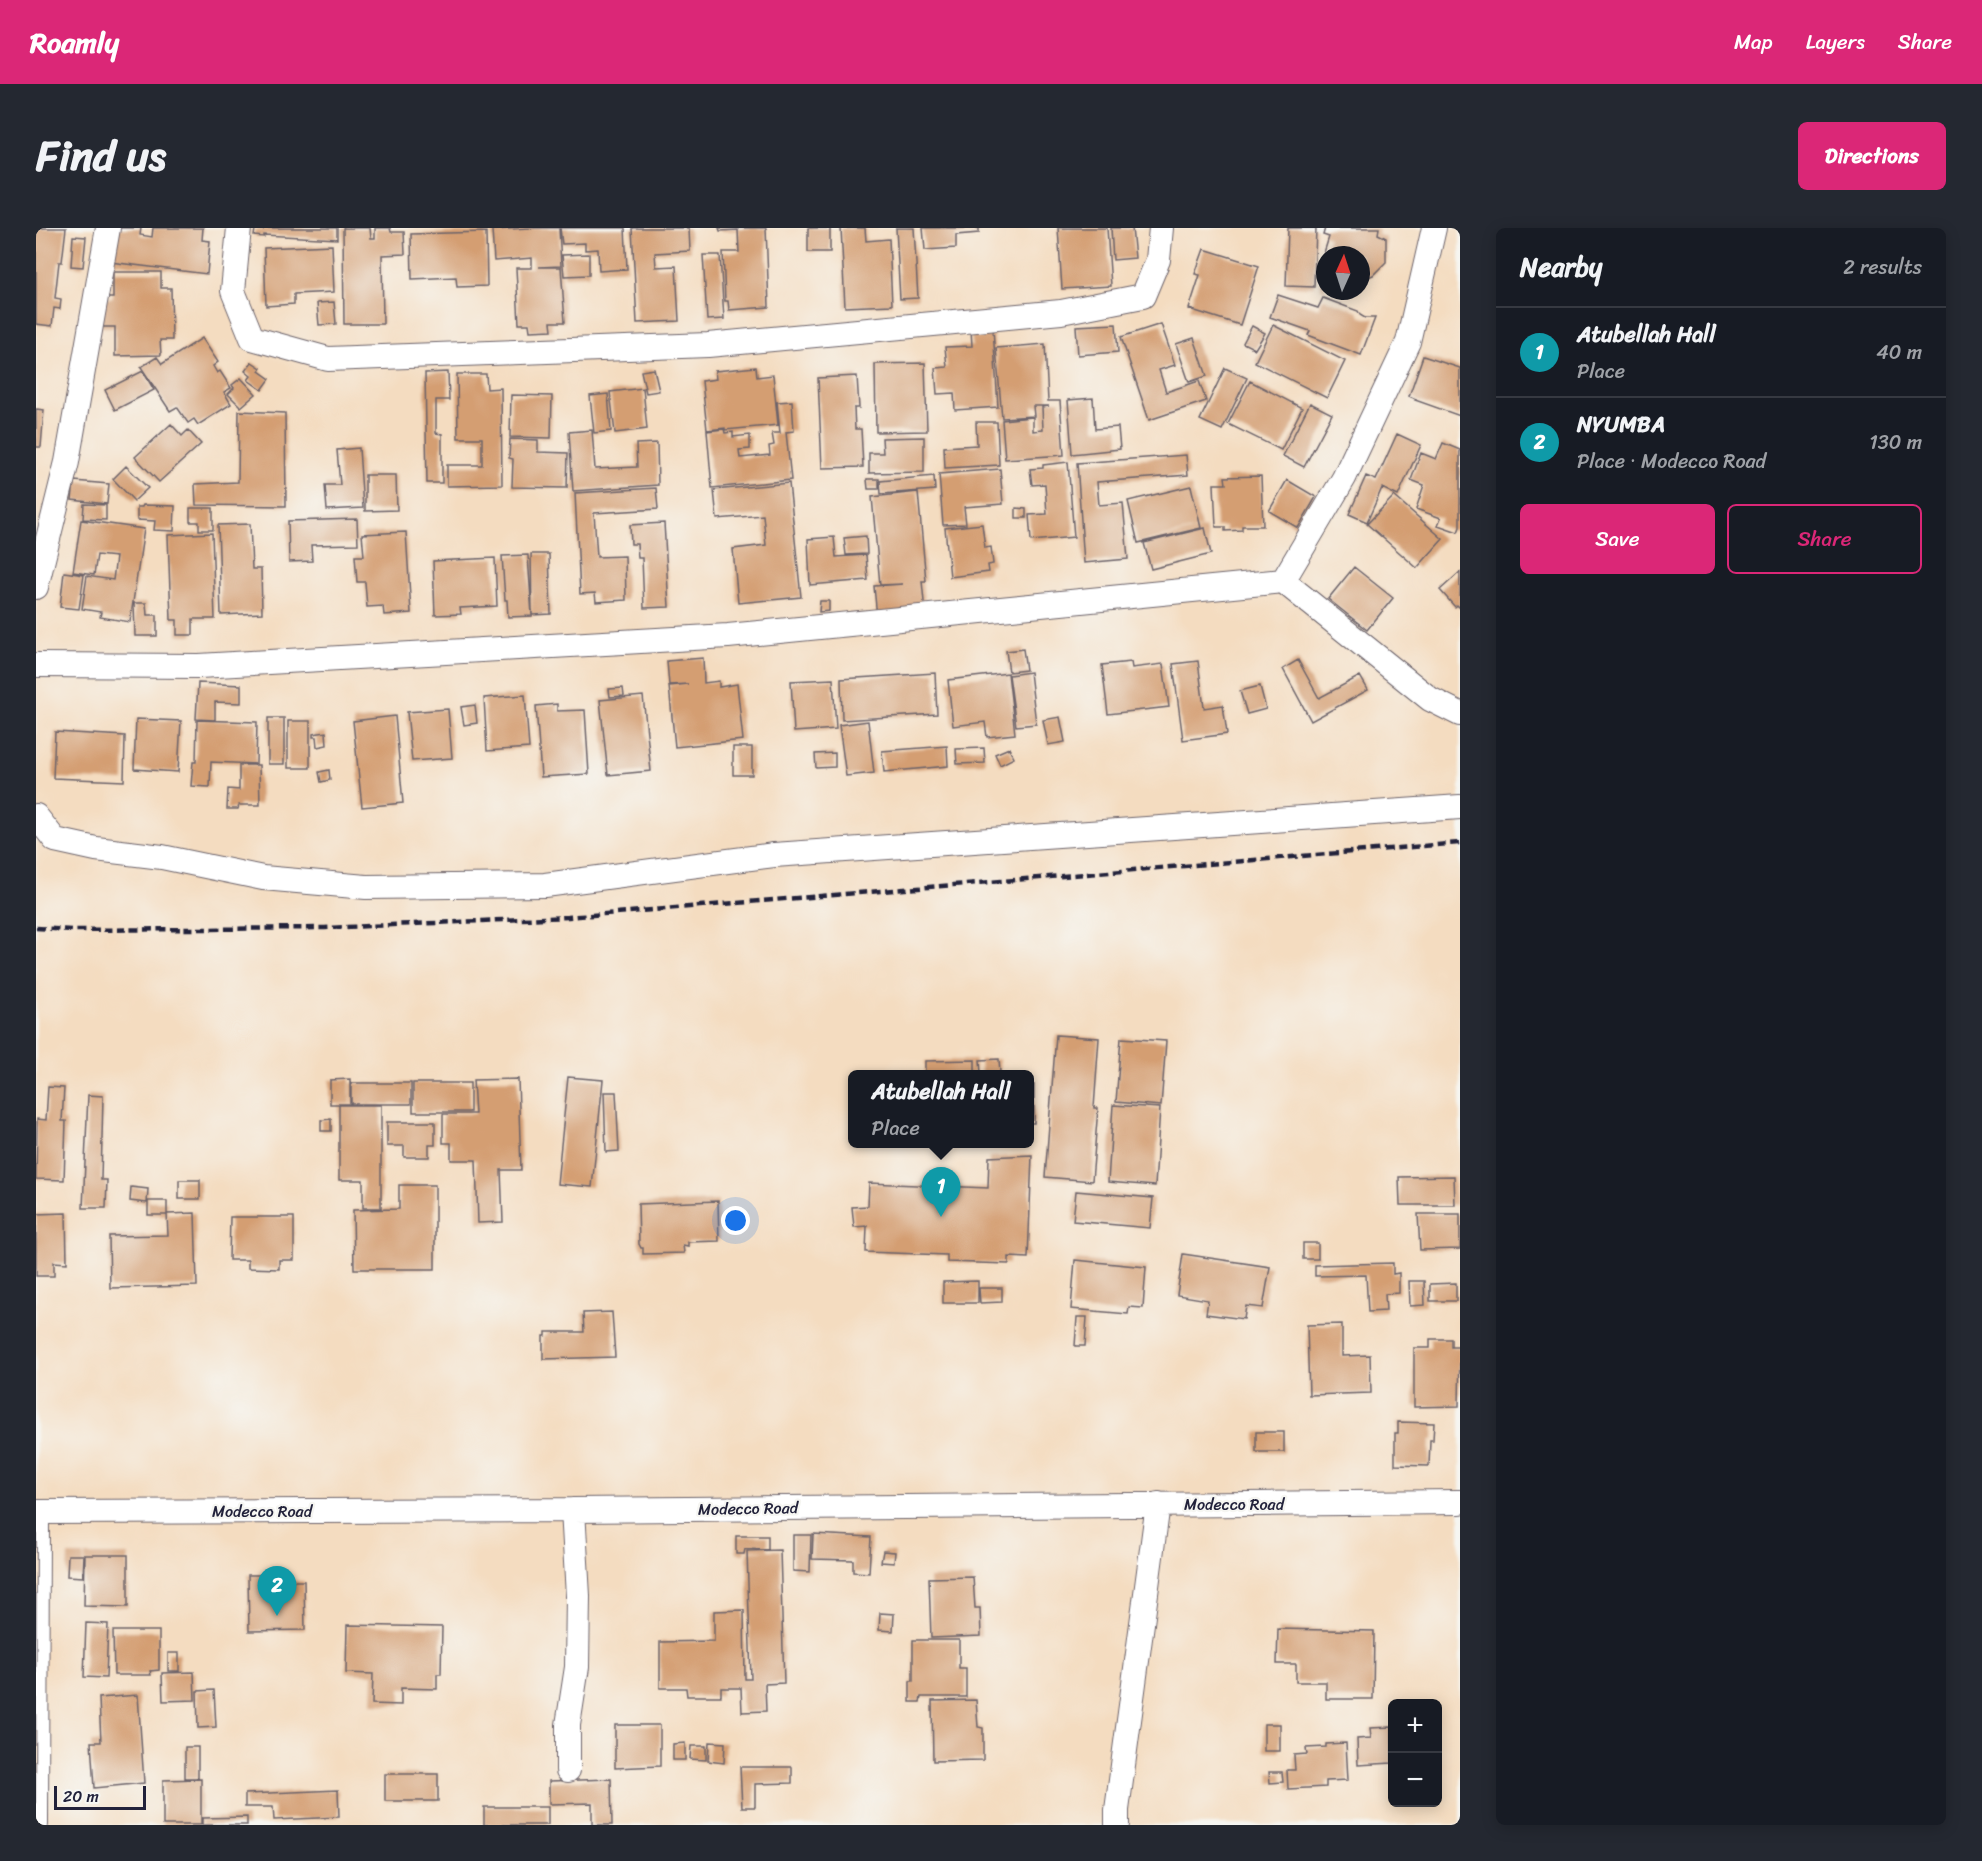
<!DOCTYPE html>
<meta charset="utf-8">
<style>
:root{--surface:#171b24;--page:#242831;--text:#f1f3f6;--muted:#9ea1a6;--line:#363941;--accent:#db2777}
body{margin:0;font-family:Sriracha,sans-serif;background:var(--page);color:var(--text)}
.controls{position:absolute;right:18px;bottom:18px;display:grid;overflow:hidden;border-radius:9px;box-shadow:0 3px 15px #0003}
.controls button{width:54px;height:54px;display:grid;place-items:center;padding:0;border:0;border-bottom:2px solid var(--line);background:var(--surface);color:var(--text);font:30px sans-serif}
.compass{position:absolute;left:1280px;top:18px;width:54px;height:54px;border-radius:50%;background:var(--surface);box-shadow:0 3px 15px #0003;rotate:3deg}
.scale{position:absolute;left:18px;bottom:15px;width:92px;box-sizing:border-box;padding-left:6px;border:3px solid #22223b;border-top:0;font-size:16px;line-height:21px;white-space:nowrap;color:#22223b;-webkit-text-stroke:4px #f6f6f2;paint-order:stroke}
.you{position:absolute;left:700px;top:993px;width:21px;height:21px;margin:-15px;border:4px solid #fff;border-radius:50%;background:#1a73e8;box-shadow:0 0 0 9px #1a73e833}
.badge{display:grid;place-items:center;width:39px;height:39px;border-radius:50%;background:var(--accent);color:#fff;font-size:20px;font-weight:700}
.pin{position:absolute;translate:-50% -50px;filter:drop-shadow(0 2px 3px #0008)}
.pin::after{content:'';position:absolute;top:32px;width:21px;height:18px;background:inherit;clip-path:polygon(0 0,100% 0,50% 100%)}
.popup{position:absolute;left:812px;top:842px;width:186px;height:78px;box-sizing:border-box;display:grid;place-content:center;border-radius:9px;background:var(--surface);filter:drop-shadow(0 2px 4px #0005);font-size:20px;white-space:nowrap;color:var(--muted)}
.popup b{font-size:22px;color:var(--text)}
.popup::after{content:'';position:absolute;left:50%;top:100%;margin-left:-12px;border:12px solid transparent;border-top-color:var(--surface)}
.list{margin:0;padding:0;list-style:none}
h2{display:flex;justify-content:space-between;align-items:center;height:78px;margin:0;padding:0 24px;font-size:26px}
h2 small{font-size:20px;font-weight:400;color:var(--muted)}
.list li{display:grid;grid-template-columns:39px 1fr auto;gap:18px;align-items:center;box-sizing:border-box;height:90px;padding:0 24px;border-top:2px solid var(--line)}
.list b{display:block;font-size:22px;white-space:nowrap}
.list p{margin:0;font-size:20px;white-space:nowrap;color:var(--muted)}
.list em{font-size:20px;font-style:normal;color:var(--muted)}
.actions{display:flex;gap:12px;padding:18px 24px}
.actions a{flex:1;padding:14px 0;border:2px solid var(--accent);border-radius:9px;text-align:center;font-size:21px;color:var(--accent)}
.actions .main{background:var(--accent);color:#fff}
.map{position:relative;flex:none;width:1424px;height:1597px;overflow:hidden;border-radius:9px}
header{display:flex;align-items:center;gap:36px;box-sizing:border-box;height:84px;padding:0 30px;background:var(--accent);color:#fff}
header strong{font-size:28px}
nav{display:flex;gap:33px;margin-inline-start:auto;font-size:21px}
.intro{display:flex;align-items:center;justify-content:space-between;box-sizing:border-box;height:144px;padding:0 36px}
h1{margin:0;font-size:42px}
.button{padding:15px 27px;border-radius:9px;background:var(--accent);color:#fff;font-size:21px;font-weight:700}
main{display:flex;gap:36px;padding:0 36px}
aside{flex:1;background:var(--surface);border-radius:9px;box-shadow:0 3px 15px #0003}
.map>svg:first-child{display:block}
.building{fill:#d49e72}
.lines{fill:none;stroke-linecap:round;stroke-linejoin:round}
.lane-casing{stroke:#6c636a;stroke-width:14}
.street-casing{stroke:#6c636a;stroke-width:26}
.lane{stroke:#fff;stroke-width:12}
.street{stroke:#fff;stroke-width:24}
.rail{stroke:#22223b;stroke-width:4.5;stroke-dasharray:9 4.5;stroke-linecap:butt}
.labels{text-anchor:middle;stroke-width:4.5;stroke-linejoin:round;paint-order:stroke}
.street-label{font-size:16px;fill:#22223b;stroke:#f6f6f2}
</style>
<header>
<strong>Roamly</strong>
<nav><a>Map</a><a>Layers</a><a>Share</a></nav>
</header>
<div class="intro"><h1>Find us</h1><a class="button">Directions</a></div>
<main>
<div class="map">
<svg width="1424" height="1597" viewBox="0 0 1424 1597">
<rect width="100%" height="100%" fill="#f6f6f2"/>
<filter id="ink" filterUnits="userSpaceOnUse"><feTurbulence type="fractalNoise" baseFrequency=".0167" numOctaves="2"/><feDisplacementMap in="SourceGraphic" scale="12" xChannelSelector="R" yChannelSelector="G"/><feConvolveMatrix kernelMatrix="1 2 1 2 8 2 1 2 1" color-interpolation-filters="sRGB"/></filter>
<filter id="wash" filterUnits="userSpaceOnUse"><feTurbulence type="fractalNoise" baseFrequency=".008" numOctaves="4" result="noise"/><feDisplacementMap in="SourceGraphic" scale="24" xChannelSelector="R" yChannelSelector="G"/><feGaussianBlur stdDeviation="1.35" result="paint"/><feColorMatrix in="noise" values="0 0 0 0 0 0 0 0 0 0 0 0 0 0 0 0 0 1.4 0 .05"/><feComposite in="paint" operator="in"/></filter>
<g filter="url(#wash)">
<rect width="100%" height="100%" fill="#f4dcc0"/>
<g id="blocks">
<path class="building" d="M0,0H30L26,34H23L19,70L25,71L24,81L18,80L16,98L0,96Z
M78,0H105L104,7L116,9L117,0H167L166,12L174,13L171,46L74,34Z
M227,0H301V11L228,7V9L218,8L219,1L227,2Z
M307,0H334L335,10H339V0H354L355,4H368L369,26L346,27L347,96H308Z
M493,0H523L525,38L503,39H525L529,94H515L516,102L494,103L493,96H483L480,40H496V30L458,33L456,2Z
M524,0H589L591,41L563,43L562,21L549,22V15L526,16Z
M596,0H653L654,23L619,25L620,39L640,38L643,93L601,95Z
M683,0H730L733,79L693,82L692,73H689L687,24H703L702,2L684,3Z
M772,0H794V24H772Z
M805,0H829L830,13L853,11L856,77L809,79Z
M860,0H878L882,70L864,71Z
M887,0H943V5L920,7V20L889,22Z
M1022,0H1071L1075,58L1026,61Z
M1075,0H1096L1099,30L1077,32Z
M1252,0H1280L1278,59L1250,58Z
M1289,0H1343L1342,6L1350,10V34L1337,47L1332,49L1329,57L1325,61V27H1289V62L1285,61L1287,28L1293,9L1287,7Z
M450,4L451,58L421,59L420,49L376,51L375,6Z
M37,8L50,9L47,39L35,38Z
M296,17L298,64L258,66V76L230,78L228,20Z
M1168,21L1223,38L1204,97L1153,81L1164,47L1159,46Z
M553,26V47L528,48L526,27Z
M667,27H684L688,91L671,92Z
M77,44H125V60H135L136,112H124L125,127L79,128V99H65V70H77Z
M1242,67L1282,80L1287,70L1322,83L1324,87L1329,90H1339L1325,127L1272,107L1274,103L1234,89Z
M298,74L300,96L283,97L281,75Z
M1080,96L1082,124L1042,127L1040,98Z
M1125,96L1139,137L1123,142L1130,164L1163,153L1170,173L1113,192L1085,109Z
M1237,97L1309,133L1291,170L1219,134Z
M1216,98L1229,105L1219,121L1207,115Z
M957,100L962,179L919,182L918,165L901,166L899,140L911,139L909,119L936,118L935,102Z
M166,110L182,134L177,138L181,145L184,143L195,160L188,164L195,176L162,197L158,191L152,195L141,179L134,183L105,139L121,129L126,136Z
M1158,110L1171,148L1153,154L1140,116Z
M1009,116L1012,173H1024L1028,227L969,231L966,192L997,189V203L1007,202L1006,179L1013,178H997L998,188L966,190L960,120Z
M1387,128L1424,140V188L1379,172L1380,171L1373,168Z
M216,134L225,140L223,143L234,151L226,162L212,152L215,148L209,143Z
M889,135L891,203L840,204L839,136Z
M720,139L721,149L737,147L742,197L689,202V200L671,202L666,153L680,151L679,143Z
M1189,140L1211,150L1186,202L1164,192Z
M618,141L623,163L610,165L605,143Z
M107,143L118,162L79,182L69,162Z
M412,144L413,172H400V205L406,206V255H391L389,145Z
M421,146H450L451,161L465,160L466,257L411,258V237H446V210H422Z
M821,148L823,180H818L819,201H825L827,239L786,240L782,150Z
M205,150L220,166L205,179L192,166L198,160L196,157Z
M1214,153L1266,180L1245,222L1192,196Z
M607,160L611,201L579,205L574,164Z
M572,166L575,203L558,205L554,168Z
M475,167L516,168L515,210L474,209Z
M1057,170L1059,201L1082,199L1084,221L1036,226L1032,172Z
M756,173L758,203L750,204L755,252L676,260L671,203L688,201L689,205L697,204V209L714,207V221L703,222L704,230L734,227L733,218L738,217L736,205H744L741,174Z
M1274,175L1296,186L1268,239L1247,228Z
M0,181L8,182L5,219H0Z
M203,183L249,185L250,278L160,277L159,256L202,254Z
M940,194H961L963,237L909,240L908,219L941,217Z
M135,196L146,208L152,202L165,216L123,254L99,229Z
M556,202L559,241L601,239L600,216L621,215L622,257L537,263L533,204Z
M1361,206L1385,217L1362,268L1346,260L1331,294L1313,286L1330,248L1340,252Z
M888,209V244L833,245V225H847L846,210Z
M474,211L502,212V224L532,225L531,260L476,259L477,231L473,230Z
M1407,215L1424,222V299L1422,304L1402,297L1405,290L1380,281L1388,257L1375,252L1385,225L1400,231Z
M323,220L327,280L291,282L289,257H304L301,222Z
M1150,227L1152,247L1061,254L1063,277L1087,275L1092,331L1048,335L1041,235Z
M1032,234L1038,309L995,313L993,287L1011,286L1009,256L996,257L994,241L1007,240V237Z
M90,238L112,260L98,273L77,251Z
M964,241L967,276L928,279L930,296L907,297L903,246Z
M329,247H360L361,282L329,283Z
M898,248L899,262L845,266L844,253Z
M1225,248L1227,298H1206V302L1189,303V299H1180L1178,256H1190L1189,249Z
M831,251H843V261H832Z
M1251,252L1280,269L1262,300L1233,283Z
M38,253L73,256L71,276L36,272Z
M753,255L765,369L702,375L697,321L730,317L727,287L681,291L678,262Z
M1155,258L1165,300L1102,315L1092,273Z
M620,260L622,281L558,285L561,329L589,328L590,372L560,374L559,365L544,366L539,265Z
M882,264L890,353H886L889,384L841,389L838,358L867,356L844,357L836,269Z
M1358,268L1407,311L1381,340L1331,296Z
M48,276L70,277V292L47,291Z
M107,277L139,278L138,303L118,302L119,293L101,292V279H106Z
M154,280H177V302H163V294H154Z
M980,280L990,281V290H980Z
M321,291L322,316L275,317L276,333L253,334L252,293Z
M45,292L108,301L94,394L64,389L65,384L46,381L51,348L77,352L80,329L61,327L58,347L37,344Z
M628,295L633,379L608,380L606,330H602L601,316H595L594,297Z
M214,296L216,341H225L226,385L185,387L182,297Z
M946,296L949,320L955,319L957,336L952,337L953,344L914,349L909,300Z
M1169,300L1175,326L1115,341L1108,315Z
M370,304L375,385L348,387L347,378L331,379L329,354H321L319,328H328L326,306Z
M176,305L179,391H157V407H141V392H135L132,307Z
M830,308L831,326L810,327L808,310Z
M798,309L800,329L830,327L832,352L774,357L772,311Z
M495,326H513L515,386L496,387Z
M492,327L496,388L472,389L471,372H469L466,328Z
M459,330L461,378L424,380L425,386L399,387L397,333Z
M1318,339L1357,370L1331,402L1292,371Z
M28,344L48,347L43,381L24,379Z
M1424,344V380L1421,377L1419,379L1404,362Z
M784,373H793V383L783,384Z
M98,375H110L111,387H121V408H99Z
M987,421L990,442L973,444L970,423Z
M667,430L668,455L683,453V459L701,456L707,512L639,519L633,458L652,456L633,457L631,433Z
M1262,432L1283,470L1324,448L1332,462L1275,493L1247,441Z
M1162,433L1168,480L1187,477L1191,506L1147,512L1137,436Z
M1095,434L1096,440L1127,436L1133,479L1072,486L1066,437Z
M994,444L1000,496L980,498L973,447Z
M899,445L901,486L806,492L805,451Z
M972,445L979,506L951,509L949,494L917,498L912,452Z
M797,451L800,501L758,504L755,453Z
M162,455L205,457V475L179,474V492L160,491Z
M1224,458L1230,481L1211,486L1204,463Z
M587,460L588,468L574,469L573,461Z
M489,467L493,520L451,523L448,470Z
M607,468L615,543L572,547L564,472Z
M521,476V483L549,482L553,546L505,549L500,478Z
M439,477L441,495L428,497L425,479Z
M412,481L416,530L376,533L371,484Z
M359,488L367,575L326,579L317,493Z
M1024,489L1029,514L1012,517L1007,492Z
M232,490H248V536H232Z
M100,491L145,493L142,544L98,541Z
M161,492L221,494L220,536L175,534L174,559L155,558L157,534H160Z
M252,493H274V540H252Z
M832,493L838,545L810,548L803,497Z
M19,504L89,508L88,553L17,550Z
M290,504L291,517L281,519L280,509H277V506Z
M911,518L912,538L848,544L846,523Z
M697,519H716V547H697Z
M948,520L949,535L921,536L920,521Z
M973,520L978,530L964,537L959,526Z
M799,525V539L780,540L779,526Z
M203,537H223L224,577H203L202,581H191L192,561L203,562Z
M293,542L294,552L285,554L283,544Z
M1020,807L1063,810L1058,880H1062L1056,953L1009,949Z
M1085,810L1130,813L1125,878L1080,874Z
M963,831L964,845H945L944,832Z
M939,832V846H889V833Z
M532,849L567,852L556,959L521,956Z
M314,851V876H294V852Z
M482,851L485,942H465L467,994L442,995L440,932H415V915H407V886H439L437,852Z
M315,855H375V876H315Z
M377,855H434V884H377Z
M998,857V895H994V858Z
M12,859L28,860L26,893H30L28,952L0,951L1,891L10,892Z
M568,864H580L583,923L570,924Z
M52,867L67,868L65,952H71L70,980H47Z
M303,877H345V980H327V952H303Z
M1077,877L1124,880L1119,958L1072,954Z
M295,891V903H285V892Z
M351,894H399V917H393V929H368V918H351Z
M996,927L992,1030L973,1029V1036L911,1034V1027L830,1024L831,998L818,999L816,979L832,978L833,955L952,960L953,929Z
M1418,948L1419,977H1364L1363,949Z
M143,952H164V971H143Z
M363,957H399V1041H318L317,982L363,981Z
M95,959L112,961L111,975L94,973Z
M1040,963L1117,970L1114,1000L1037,993Z
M112,973H131V987H112Z
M682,973L683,1013L652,1014V1018L647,1017L648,1025L607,1026V1020H605L603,1016L602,976Z
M30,985L31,1035L18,1034V1048H0V986Z
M159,985L161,1058L74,1060L73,1008L132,1007L131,986Z
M1382,986H1424V1021L1384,1022Z
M194,989H258V1032H243V1041L212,1040V1032H193Z
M1267,1015H1282V1031H1267Z
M1147,1026L1234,1039L1227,1080L1210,1078L1208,1091L1170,1086L1172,1072L1141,1067Z
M1039,1032L1110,1039L1107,1080L1093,1079L1092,1086L1035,1081Z
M1357,1035V1046L1363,1045V1065L1349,1066L1350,1083L1332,1084L1330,1047L1279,1048V1037Z
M942,1053V1075H907V1054Z
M1373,1053H1388L1389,1077L1374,1078Z
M1420,1055V1073H1394V1056Z
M943,1060H966V1074L944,1075Z
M576,1084L579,1129L507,1131V1108H510V1104H548L547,1085Z
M1041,1089H1051L1049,1118H1039Z
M1306,1096V1128L1334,1127L1335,1165L1273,1167L1271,1097Z
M1394,1111H1415V1119H1424L1423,1178L1378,1179V1120H1394Z
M1362,1194L1398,1195L1397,1212H1394L1393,1238L1359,1237V1205H1362Z
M1220,1204H1248V1224H1220Z
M777,1306L835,1309L833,1345L817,1344V1332L776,1331Z
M757,1307H775L774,1344L757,1343Z
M700,1308H732V1322L709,1321L708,1326H700Z
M744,1322L748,1455L729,1456L730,1483L706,1484L705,1460H685V1468H651L650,1460H624V1414L678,1413V1383L708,1382L709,1451H715L711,1323Z
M847,1323L859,1324L858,1335L845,1334Z
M32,1327H48L47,1349L31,1348Z
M49,1327H92V1379L48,1378Z
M212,1347H238L239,1353H268L269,1402L213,1403Z
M937,1349L939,1380H944L945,1408L895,1410L893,1350Z
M844,1385L858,1386L857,1403L843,1402Z
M50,1395L72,1396L70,1450L48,1449Z
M311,1397L406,1399L405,1446H401V1461L365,1460V1477L336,1476L337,1446L310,1445Z
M1242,1401L1338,1403L1337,1471H1290V1454H1260V1436H1241Z
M77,1403H123V1442L114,1443L115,1447H78Z
M877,1412H923V1440H930V1469H885L884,1474H874V1453H877Z
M132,1425H143V1443H132Z
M158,1444L159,1472L127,1473L126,1445Z
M178,1462L180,1499L162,1500L161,1463Z
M102,1467L108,1555L58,1560L55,1514H65L63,1470Z
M940,1472L942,1499L947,1500V1532L897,1533L896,1473Z
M1228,1496H1244V1523H1228Z
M579,1497H624V1538L579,1540Z
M1356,1499V1535L1322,1537L1321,1511L1335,1510L1334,1500Z
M673,1514L689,1515L688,1535L672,1533Z
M649,1515V1532H637V1516Z
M1310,1515L1312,1552L1290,1553V1559L1252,1561L1251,1542H1259L1258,1527L1271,1526L1270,1520L1290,1519V1516Z
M655,1518H670V1532L654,1531Z
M149,1519H162V1550H149Z
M704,1539H756V1555L719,1556V1579H706Z
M1233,1544H1246L1247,1554L1234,1555Z
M349,1546H402V1573H349Z
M165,1551V1597H127V1552Z
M575,1551L576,1597H556V1575L513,1576V1553Z
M302,1562L303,1589L238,1592L237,1579H209V1566Z
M448,1579H512V1597H448Z
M211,1589V1597H166V1590Z"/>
</g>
</g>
<g filter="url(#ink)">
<use href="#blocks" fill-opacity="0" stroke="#6c636a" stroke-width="1.5"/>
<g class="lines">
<defs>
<path id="lane" d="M6,1597L7,1284"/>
<path id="street" d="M203,0L197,63L216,110L292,131L672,117L1025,84L1107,68L1122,32L1125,0
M1247,353L1394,471L1424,486
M0,359L31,234L72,0
M0,437L163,438L692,408L1247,353L1308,250L1372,114L1398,0
M0,588L19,612L60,621L126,629L227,650L330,659L509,657L738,627L1424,579
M0,1284L537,1282L1424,1274
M532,1542V1497L541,1439L542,1368L537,1282
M1081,1597V1582L1122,1276"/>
</defs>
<use href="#lane" class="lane-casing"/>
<use href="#street" class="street-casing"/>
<use href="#lane" class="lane"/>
<use href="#street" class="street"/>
<path class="rail" d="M0,700L37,702L289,700L532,689L1424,615"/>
</g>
</g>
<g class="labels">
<g class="street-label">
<text x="1198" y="1282">Modecco Road</text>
<text transform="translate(712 1280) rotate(-1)" y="6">Modecco Road</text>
<text x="226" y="1289">Modecco Road</text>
</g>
</g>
</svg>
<div class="controls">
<button>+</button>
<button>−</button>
</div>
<svg class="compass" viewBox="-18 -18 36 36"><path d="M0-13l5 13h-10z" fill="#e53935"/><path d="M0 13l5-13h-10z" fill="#9ea1a6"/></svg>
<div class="scale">20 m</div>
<div class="you"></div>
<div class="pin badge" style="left:905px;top:989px;background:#0f9aa8">1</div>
<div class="popup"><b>Atubellah Hall</b>Place</div>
<div class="pin badge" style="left:241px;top:1388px;background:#0f9aa8">2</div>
</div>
<aside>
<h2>Nearby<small>2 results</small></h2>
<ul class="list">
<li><span class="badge" style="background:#0f9aa8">1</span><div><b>Atubellah Hall</b><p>Place</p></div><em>40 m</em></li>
<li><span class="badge" style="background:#0f9aa8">2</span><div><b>NYUMBA</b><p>Place · Modecco Road</p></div><em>130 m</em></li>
</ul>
<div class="actions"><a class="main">Save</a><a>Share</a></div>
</aside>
</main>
